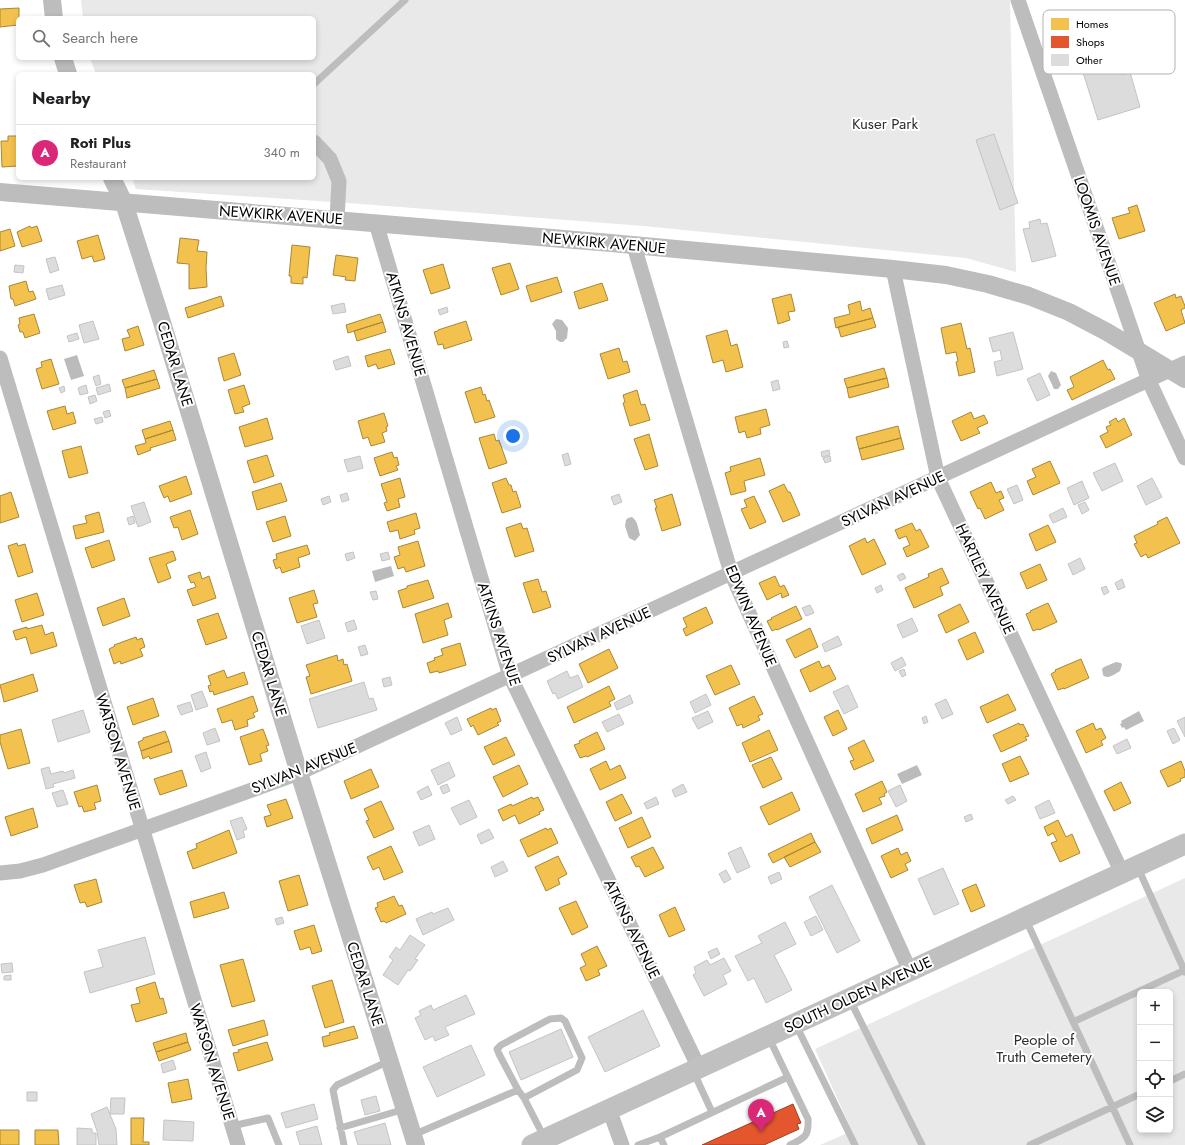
<!DOCTYPE html>
<meta charset="utf-8">
<style>
:root{--surface:#fff;--page:#f6f6f6;--text:#202124;--muted:#757577;--line:#e0e0e0;--accent:#db2777}
body{margin:0;font-family:Jost,sans-serif;background:var(--page);color:var(--text)}
.controls{position:absolute;right:12px;bottom:12px;display:grid;overflow:hidden;border-radius:6px;box-shadow:0 2px 6px #0003}
.controls button{width:36px;height:36px;display:grid;place-items:center;padding:0;border:0;border-bottom:1px solid var(--line);background:var(--surface);color:var(--text);font:20px sans-serif}
.you{position:absolute;left:513px;top:436px;width:14px;height:14px;margin:-10px;border:3px solid #fff;border-radius:50%;background:#1a73e8;box-shadow:0 0 0 6px #1a73e833}
.badge{display:grid;place-items:center;width:26px;height:26px;border-radius:50%;background:var(--accent);color:#fff;font-size:13px;font-weight:700}
.pin{position:absolute;translate:-50% -33px;filter:drop-shadow(0 1px 2px #0008)}
.pin::after{content:'';position:absolute;top:21px;width:14px;height:12px;background:inherit;clip-path:polygon(0 0,100% 0,50% 100%)}
.list{margin:0;padding:0;list-style:none}
h2{display:flex;justify-content:space-between;align-items:center;height:52px;margin:0;padding:0 16px;font-size:17px}
h2 small{font-size:13px;font-weight:400;color:var(--muted)}
.list li{display:grid;grid-template-columns:26px 1fr auto;gap:12px;align-items:center;box-sizing:border-box;height:56px;padding:0 16px;border-top:1px solid var(--line)}
.list b{display:block;font-size:15px;white-space:nowrap}
.list p{margin:0;font-size:13px;white-space:nowrap;color:var(--muted)}
.list em{font-size:13px;font-style:normal;color:var(--muted)}
.icon{flex:none;width:22px;height:22px;fill:none;stroke:currentColor;stroke-width:2;stroke-linecap:round;stroke-linejoin:round}
.map{position:relative;flex:none;width:1185px;height:1145px;overflow:hidden}
.search{position:absolute;background:var(--surface);box-shadow:0 2px 6px #0003;left:16px;top:16px;width:300px;height:44px;display:flex;align-items:center;gap:10px;box-sizing:border-box;padding:0 14px;border-radius:6px;color:var(--muted);font-size:15px}
.panel{position:absolute;background:var(--surface);box-shadow:0 2px 6px #0003;left:16px;top:72px;width:300px;height:108px;border-radius:6px}
.map>svg:first-child{display:block}
.green{fill:#e9e9e9;fill-rule:evenodd}
.water{fill:#bbb}
.homes{fill:#f2c14e;stroke:#a98737}
.shops{fill:#e4572e;stroke:#a03d20}
.building{fill:#dcdcdc;stroke:#c4c4c4}
.lines{fill:none;stroke-linecap:round;stroke-linejoin:round}
.service{stroke:#bdbdbd;stroke-width:7}
.minor{stroke:#bdbdbd;stroke-width:15}
.tertiary{stroke:#bdbdbd;stroke-width:18}
.secondary{stroke:#c0c0c0;stroke-width:21}
.labels{text-anchor:middle;stroke-width:4;stroke-linejoin:round;paint-order:stroke}
.park-label{font-size:15px;fill:#2e2e2e;stroke:#fff}
.street-label{font-size:15px;fill:#000;stroke:#fff}
.key{fill:#fff;stroke:#b2b2b2;stroke-width:1}
.key-label{font-size:11px;fill:#000}
</style>
<div class="map">
<svg width="1185" height="1145" viewBox="0 0 1185 1145">
<rect width="100%" height="100%" fill="#fff"/>
<path class="green" d="M81,0H1010L1016,272L966,258L644,226L348,203L136,189L132,178H314V74H96L90,58H314V18H83Z
M1185,878V1145H820L852,1131L815,1049ZM1140,992H1170V1130H1140Z"/>
<path class="water" d="M556,319L562,320L568,328L567,338L563,342H560L556,339V331L552,324Z
M77,355L84,376L71,380L64,359Z
M1051,371L1056,373L1061,385L1058,389H1054L1048,376Z
M632,517C638,521 638,529 640,535L635,541L629,538L625,526L626,520L628,518Z
M391,566L394,576L375,582L372,571Z
M1116,662L1121,663L1122,665L1120,671C1115,674 1108,680 1103,675L1102,669L1104,667Z
M1139,711L1144,721L1126,730L1124,727L1122,728L1120,724L1122,723L1121,721Z
M917,765L922,775L902,784L897,774Z"/>
<path class="homes" d="M19,8V18H18V25L0,27V9Z
M8,136H18V166L2,167L1,141H8Z
M1137,205L1145,231L1119,239L1112,218L1130,213L1128,208Z
M30,226L31,228L37,226L42,241L22,247L17,232Z
M10,229L15,246L0,251V232Z
M98,235L105,259L94,262L92,256L82,259L77,241Z
M180,238L199,240L197,251L207,252L206,268L207,287L189,289V264L177,263Z
M292,245L310,247L307,278L303,277V284L291,283V276H289Z
M336,255L358,258L355,281L345,280L346,277L333,275Z
M510,263L519,289L501,295L492,268Z
M443,264L450,288L431,294L423,270Z
M557,277L562,292L531,302L526,286Z
M26,281L29,292L33,291L36,299L15,306L13,299H11L9,286Z
M602,283L608,300L579,309L574,292Z
M791,294L795,311L788,312L790,320L778,324L772,299Z
M1175,294L1176,298L1181,296L1185,306V308L1181,310L1185,323L1166,331L1154,303Z
M221,296L224,306L188,318L185,308Z
M860,301L862,311L870,308L873,318L836,328L834,318L850,314L848,305Z
M34,314L40,333L25,338L23,332H20L18,325L20,324L19,318Z
M380,314L383,322L348,333L346,325Z
M873,318L876,327L841,337L838,327Z
M466,321L472,340L444,349L443,344L438,345L434,332L438,331V330Z
M383,322L386,332L357,341L354,331Z
M961,323L967,349L970,348L975,372L959,376L956,362L958,361L956,352L946,354L941,328Z
M138,326L144,345L125,351L122,339L130,337L127,330Z
M727,330L731,346L737,344L743,367L726,372L723,360L713,363L706,336Z
M619,348L623,362L627,361L630,372L608,379L600,354Z
M390,349L395,364L378,369L376,364L368,367L365,356Z
M234,353L241,375L224,381L218,358Z
M51,359L59,384L42,389L36,369L42,367L41,362Z
M1103,360L1108,370L1110,369L1115,379L1072,400L1067,390L1074,387L1070,377Z
M884,368L887,378L847,388L844,379Z
M154,370L157,379L125,388L122,380Z
M887,378L889,387L849,398L847,388Z
M157,379L160,388L127,398L125,388Z
M244,385L250,404L242,407L244,412L235,414L228,390Z
M481,387L483,395L485,394L487,401L489,400L495,417L475,423L465,392Z
M637,390L641,405L645,404L650,420L630,426L623,403L625,402L623,395Z
M65,406L67,414L73,412L76,423L53,430L47,411Z
M766,409L770,425L760,428L761,434L747,438L745,431L739,433L735,417Z
M971,412L974,419L984,415L988,423L977,428L980,433L961,441L952,421Z
M384,413L388,426L386,427L387,431L382,433L385,442L371,446L368,437L363,439L358,421Z
M267,418L273,439L245,447L239,427Z
M1116,418L1118,422L1124,418L1132,435L1106,448L1100,436L1108,432L1106,427L1111,425L1109,422Z
M170,421L173,430L145,439L142,430Z
M898,426L901,438L859,449L856,437Z
M173,430L176,440L150,448L151,450L138,455L135,446L146,443L145,439Z
M494,434L496,441L499,440L507,463L489,469L479,438Z
M649,434L658,466L645,470L634,439Z
M901,438L904,449L862,460L859,449Z
M81,446L88,473L69,478L62,451Z
M392,452L394,458L397,457L399,465L396,466L398,470L380,476L374,458Z
M267,455L274,476L254,483L247,461Z
M760,458L765,475L744,481L746,491L731,495L725,473L731,471L730,467Z
M1050,461L1060,483L1033,495L1027,481L1036,477L1032,469Z
M186,476L192,494L170,502L168,496L164,498L159,486Z
M400,478L405,497L398,499L400,507L387,511L384,503L387,502L381,484Z
M506,478L509,485H511L513,492L516,491L521,507L502,513L492,483Z
M991,482L996,493L1001,491L1004,498L999,500L1004,510L985,519L980,508L978,509L970,492Z
M281,483L287,501L257,510L252,492Z
M784,484L788,492H790L800,515L783,522L769,491Z
M11,492L19,517L0,523V496Z
M672,494L681,525L662,531L655,508H657L654,500Z
M754,496L766,522L750,529L741,509L747,507L744,500Z
M190,510L198,534L182,540L178,527L174,528L170,517Z
M99,512L104,532L76,539L73,526L87,523L85,516Z
M416,513L420,528L414,530L415,534L400,539L398,530L390,532L387,522Z
M285,516L291,536L273,542L266,522Z
M1167,517L1180,543L1148,558L1146,554L1141,557L1134,544L1137,543L1134,536L1158,524L1157,522Z
M521,523L523,529L527,528L534,551L515,557L506,528Z
M912,523L916,531L920,529L929,547L907,557L903,548L910,545L906,536L899,539L895,530Z
M1048,525L1056,542L1036,551L1029,534Z
M865,538L867,543L874,539L886,564L862,575L849,546Z
M109,540L115,560L92,568L85,548Z
M418,541L425,566L406,572L404,567L398,569L394,557L400,555L398,547Z
M17,543L18,546L25,544L33,572L18,577L8,546Z
M307,545L310,554L298,558L300,567L282,573L280,567L276,569L273,560L277,559L276,554Z
M173,551L176,560L166,564L171,578L158,583L149,558Z
M1040,564L1047,580L1027,589L1020,573Z
M942,568L949,583L940,587L943,595L914,608L905,588L929,577L928,574Z
M200,572L202,579L209,576L216,598L193,606L187,590L196,587L194,582L191,583L188,576Z
M775,576L780,587L784,585L789,595L782,598L781,593L767,600L759,583Z
M538,579L542,592L546,591L551,607L533,613L523,583Z
M428,580L434,598L403,608L398,591L407,588V586Z
M314,590L318,603L313,604L317,617L297,623L289,598Z
M37,593L44,615L22,622L15,600Z
M124,598L130,616L103,626L97,608Z
M448,603L452,617L444,620L448,635L423,643L415,614Z
M1048,603L1057,622L1039,630L1038,629L1033,631L1026,614L1031,612L1030,611Z
M960,604L969,622L946,633L938,615Z
M796,606L802,619L777,630L776,629L772,631L767,621L772,619L771,618Z
M706,607L713,623L686,636L683,629L687,627L683,618Z
M218,613L227,638L206,645L197,620Z
M42,625L45,635L53,632L57,646L31,654L26,637L16,640L13,631L27,627V629Z
M810,628L818,647L795,658L786,640Z
M975,632L984,652L967,660L958,640Z
M136,637L137,640L142,638L145,647L140,649L143,656L121,664L120,661L114,664L109,649L115,646L114,645Z
M460,643L466,665L439,673L438,671L430,673L427,663L435,660L434,658L443,655L441,649Z
M609,649L618,668L588,683L579,664Z
M337,655L338,661L343,659L344,665L347,664L352,681L311,694L306,677L310,676L306,665Z
M1081,659L1089,678L1064,689V688L1058,690L1051,674L1056,671L1055,670Z
M819,661L822,668L829,665L836,679L810,692L800,670Z
M731,665L740,684L715,695L706,676Z
M224,670L227,678L244,672L248,684L214,695L213,691L210,692L208,686L211,685L208,676Z
M33,674L38,691L4,702L0,685Z
M609,686L615,699L609,702L611,706L574,723L567,707Z
M1008,694L1016,710L987,723L980,707Z
M253,696L258,711L253,713L255,717L247,720L248,726L235,730L232,720L222,723L217,709Z
M754,696L763,714L758,716L760,720L743,728L742,724L737,726L729,708Z
M153,698L159,716L133,725L127,707Z
M491,708L492,710L496,708L501,721L497,723L499,725L478,735L473,725L471,727L467,719Z
M838,710L847,729L833,736L824,717Z
M1019,723L1020,725L1023,724L1029,736L1025,737L1027,740L1001,752L993,735Z
M1093,723L1096,730L1101,728L1106,738L1101,741L1103,745L1086,753L1076,731Z
M21,729L30,763L8,769L0,742V735Z
M263,729L269,745L266,746L268,751L260,754L262,761L249,765L240,737Z
M769,730L778,750L750,762L742,743Z
M165,731L169,741L141,751L138,742L143,740V738Z
M597,732L605,749L587,757L586,756L580,758L574,745L580,743L579,741Z
M506,737L515,755L493,765L484,747Z
M864,740L874,761L854,770L850,761L854,760L848,748Z
M169,741L172,752L150,759L149,756L143,759L141,751Z
M1020,756L1029,774L1010,782L1002,764Z
M771,757L782,779L763,788L752,765Z
M606,761L610,770L620,765L626,778L600,790L590,769Z
M1181,761L1185,771V777L1180,779L1181,781L1168,787L1160,771Z
M519,765L528,784L503,797L493,777Z
M371,769L379,787L351,799L344,781Z
M182,770L187,786L160,795L154,779Z
M882,781L887,792L884,794L885,796L879,798L882,804L863,812L855,794Z
M1121,782L1131,803L1114,811L1104,791Z
M97,785L101,801L94,803L96,809L84,812L82,806L79,807L74,792Z
M792,792L800,810L769,825L760,807Z
M622,794L632,813L615,821L606,802Z
M532,797L533,799L538,797L544,810L539,812L540,814L519,824L515,815L503,821L498,810L511,804L512,806Z
M286,799L293,818L267,827L264,817L271,815L267,805Z
M381,801L394,829L374,838L366,821L369,820L364,809Z
M33,808L38,827L11,836L5,817Z
M897,815L903,830L872,844L866,829Z
M642,817L651,837L628,848L619,828Z
M1058,820L1066,837L1072,834L1080,853L1060,862L1051,843L1057,841L1053,833L1048,836L1044,827Z
M546,828L547,830L551,828L558,843L528,857L520,840Z
M229,830L237,853L193,869L187,852L197,848L196,844Z
M811,833L815,842L773,863L768,854Z
M815,842L821,852L790,867L784,857Z
M391,846L403,872L384,880L379,867L373,870L367,857Z
M653,847L664,868L645,877L639,866L636,867L631,857Z
M898,848L901,855L907,852L911,861L905,864L908,870L891,878L881,856Z
M558,856L567,874L558,879L560,884L546,891L535,867Z
M299,875L308,905L288,911L279,881Z
M96,879L102,902L87,907L85,902L80,903L74,885Z
M976,884L985,906L971,912L962,890Z
M224,892L229,908L194,918L190,902Z
M394,896L399,906L402,905L406,914L386,923L384,921L381,922L375,908L378,907L377,903Z
M576,901L588,927L572,935L559,908Z
M675,907L685,930L669,937L659,915Z
M314,925L322,951L312,954L310,947L300,950L294,931Z
M597,946L607,966L598,970L600,975L586,981L580,968L586,965L581,954Z
M243,959L255,1001L232,1007L220,965Z
M332,980L344,1022L325,1028L312,986Z
M155,982L160,999L163,998L167,1013L136,1022L131,1005L140,1003L136,988Z
M264,1020L268,1035L233,1046L228,1030Z
M354,1026L358,1038L324,1047L322,1037L330,1035L329,1033Z
M186,1033L188,1042L156,1052L153,1043Z
M188,1042L191,1050L159,1061L156,1052Z
M267,1042L273,1060L238,1071L233,1053L239,1052L238,1050Z
M188,1079L192,1099L172,1103L168,1083Z
M131,1118H144L143,1142H149V1145H131Z
M0,1130H19V1145H0Z
M35,1130H58L59,1145H35Z"/>
<path class="shops" d="M793,1104L801,1123L797,1124L799,1129L764,1145H702Z"/>
<path class="building" d="M1100,20L1106,37L1110,36L1122,75L1130,72L1140,107L1098,120L1075,47L1077,46L1072,29Z
M994,134L1018,203L1000,210L976,140Z
M1040,219L1041,224L1047,223L1056,256L1032,262L1023,229L1030,228L1029,222Z
M55,257L59,270L50,273L46,259Z
M15,265L24,266L23,273L14,272Z
M62,285L65,295L49,300L46,289Z
M344,303L346,312L333,314L331,306Z
M447,307L448,312L440,315L438,310Z
M93,321L99,339L84,343L79,325Z
M1013,332L1023,369L997,376L994,362L1002,360L1000,350L993,352L989,338Z
M77,333L79,339L69,342L67,336Z
M787,341L789,347L784,348L783,342Z
M348,356L351,366L336,370L333,361Z
M1040,373L1050,395L1037,401L1027,379Z
M99,375L101,384L96,386L93,377Z
M778,380L780,389L773,391L771,382Z
M109,384L111,391L98,395L96,388Z
M86,385L88,393L80,395L78,388Z
M64,386L65,391L61,393L59,388Z
M95,395L97,401L90,404L88,397Z
M109,410L111,416L105,418L103,412Z
M102,417L103,422L96,424L94,419Z
M829,450L830,455L822,457L821,452Z
M568,453L571,464L565,466L562,455Z
M360,456L363,468L348,472L344,460Z
M830,456L831,461L825,463L823,458Z
M1115,463L1123,481L1102,491L1093,473Z
M1152,478L1162,497L1146,505L1137,486Z
M1082,481L1089,498L1074,505L1067,488Z
M1017,485L1023,500L1014,504L1007,489Z
M347,493L349,500L342,502L340,495Z
M619,494L622,502L614,505L611,497Z
M329,496L331,502L323,505L321,499Z
M144,502L151,522L138,527L131,506Z
M1085,502L1089,510L1082,514L1078,505Z
M1063,508L1067,517L1053,523L1049,515Z
M133,516L135,523L129,525L127,518Z
M353,552L355,558L347,561L345,554Z
M388,552L390,559L382,561L380,554Z
M1080,558L1085,569L1073,575L1068,564Z
M903,573L906,578L900,581L897,576Z
M1122,579L1125,587L1118,590L1115,583Z
M881,585L883,590L877,593L875,588Z
M1106,586L1109,592L1104,595L1101,588Z
M376,591L378,599L373,600L370,592Z
M810,605L814,613L806,616L802,608Z
M912,618L918,631L903,638L897,625Z
M319,620L325,638L307,644L301,626Z
M354,620L357,629L348,632L345,623Z
M838,636L842,645L825,652L822,644Z
M365,645L368,654L361,656L358,647Z
M902,657L906,665L895,671L891,663Z
M904,669L906,675L902,677L899,671Z
M567,671L570,678L578,675L583,687L558,699L555,693L553,694L547,681Z
M390,677L392,685L384,687L382,679Z
M364,682L369,699L373,698L377,710L318,728L309,699Z
M848,685L858,707L844,714L833,692Z
M202,691L208,706L196,710L191,695Z
M706,694L711,705L695,713L690,702Z
M630,695L633,703L617,710L614,703Z
M946,699L953,714L942,719L935,704Z
M190,702L193,711L181,715L177,706Z
M83,710L90,732L58,742L52,720Z
M708,711L713,722L698,729L692,718Z
M619,714L624,724L607,732L602,722Z
M926,716L928,722L924,724L922,718Z
M457,717L462,730L451,735L445,723Z
M1185,717V737L1177,721Z
M215,728L220,741L207,745L203,733Z
M1174,728L1180,740L1173,744L1167,731Z
M1127,739L1131,748L1117,754L1113,746Z
M206,752L211,768L201,772L195,756Z
M449,762L455,776L438,785L431,770Z
M49,767L51,774L63,771L64,773L73,770L75,778L53,784L54,787L46,789L41,769Z
M447,784L450,791L443,794L440,787Z
M683,784L687,792L675,797L672,790Z
M900,785L907,801L896,807L888,791Z
M428,786L432,795L421,800L417,792Z
M63,790L68,804L57,807L52,793Z
M1013,796L1016,800L1008,804L1005,800Z
M656,797L659,804L647,809L644,803Z
M469,800L477,817L460,825L451,808Z
M1049,800L1055,813L1040,819L1035,807Z
M971,814L973,819L966,822L964,817Z
M242,817L247,829L243,831L245,837L237,840L230,821Z
M429,825L435,839L419,846L413,832Z
M489,829L494,838L481,844L477,835Z
M741,847L750,867L737,873L728,853Z
M503,861L508,871L495,877L491,867Z
M943,868L959,904L934,915L918,879Z
M726,870L731,879L724,883L719,874Z
M779,872L782,879L771,884L768,877Z
M832,885L860,941L837,953L809,897Z
M448,908L454,920L423,935L416,919L432,912L433,914Z
M816,916L823,930L811,936L804,922Z
M282,917L284,923L277,925L275,919Z
M785,922L796,944L774,955L792,990L766,1003L754,978L748,981L735,956L762,943L758,936Z
M410,935L425,945L415,959L418,960L410,971L408,970L398,985L383,975L393,960L389,957L396,947L400,950Z
M145,937L155,974L90,993L84,972L103,967L98,950Z
M717,948L720,954L711,959L708,952Z
M724,958L731,971L723,975L727,984L704,996L693,975L696,973L694,967L707,960L710,965Z
M12,963L13,972L2,973L1,964Z
M11,975V980H4V976Z
M466,995L475,1014L445,1027L449,1035L435,1041L433,1036L425,1040L415,1018L421,1015L419,1011L431,1005L433,1010Z
M643,1010L660,1046L605,1072L588,1037Z
M561,1029L573,1057L521,1080L509,1052Z
M471,1045L485,1075L437,1097L423,1067Z
M173,1060L176,1069L163,1073L161,1064Z
M27,1092H37V1101H27Z
M376,1096L380,1111L365,1115L361,1100Z
M111,1098H125L124,1114H110Z
M314,1104L318,1119L286,1128L281,1113Z
M107,1107L116,1129L117,1145H99L97,1131L91,1114Z
M164,1120L194,1122L193,1141L163,1140Z
M385,1123L391,1145H358L354,1132Z
M317,1126L322,1145H300L296,1132Z
M77,1128L92,1129V1133H96V1145H77Z"/>
<g class="lines">
<path class="service" d="M314,84L405,0
M1138,868L1185,972
M1026,920L1130,1145
M850,1000L922,1145
M1073,1022L1185,970
M796,1025L855,1145
M769,1038L808,1119C809,1136 805,1138 790,1145
M694,1073L712,1112
M1170,1081L1185,1074
M518,1090L499,1054L497,1049L501,1045L550,1019L561,1018L565,1021L582,1058L577,1070L524,1098
M232,1126L268,1118L279,1145
M340,1128L405,1109
M413,1135L518,1090L524,1098L544,1137
M660,1137L664,1145
M344,1145L333,1090L337,1085L389,1061
M638,1145L660,1137L788,1077
M1030,1145L1140,1094"/>
<path class="minor" d="M1018,0L1149,381L1185,458
M314,142L330,159L339,181L337,219
M376,223L510,676L699,1068
M634,246L731,573L910,971
M893,269L938,478L1122,873
M0,358L238,1145
M0,873L20,871L43,865L299,773L1185,363
M609,1109L622,1145"/>
<path class="tertiary" d="M52,0L54,18
M63,58L68,74
M112,178L124,203L161,319L299,773L416,1145
M0,192L611,243L893,269L946,275L988,284L1029,296L1069,312L1107,332L1185,379"/>
<path class="secondary" d="M532,1145L1185,844"/>
</g>
<g class="labels">
<g class="park-label">
<text x="885" y="129">Kuser Park</text>
<text x="1044" y="1045">People of<tspan x="1044" dy="17">Truth Cemetery</tspan></text>
</g>
<g class="street-label">
<text transform="translate(281 215) rotate(4)" y="5">NEWKIRK AVENUE</text>
<text transform="translate(1097 231) rotate(71)" y="5">LOOMIS AVENUE</text>
<text transform="translate(604 243) rotate(5)" y="5">NEWKIRK AVENUE</text>
<text transform="translate(406 324) rotate(74)" y="5">ATKINS AVENUE</text>
<text transform="translate(175 364) rotate(73)" y="5">CEDAR LANE</text>
<text transform="translate(893 499) rotate(-25)" y="5">SYLVAN AVENUE</text>
<text transform="translate(985 579) rotate(65)" y="5">HARTLEY AVENUE</text>
<text transform="translate(751 616) rotate(67)" y="5">EDWIN AVENUE</text>
<text transform="translate(499 634) rotate(72)" y="5">ATKINS AVENUE</text>
<text transform="translate(599 635) rotate(-25)" y="5">SYLVAN AVENUE</text>
<text transform="translate(269 674) rotate(73)" y="5">CEDAR LANE</text>
<text transform="translate(118 752) rotate(73)" y="5">WATSON AVENUE</text>
<text transform="translate(304 768) rotate(-22)" y="5">SYLVAN AVENUE</text>
<text transform="translate(632 929) rotate(64)" y="5">ATKINS AVENUE</text>
<text transform="translate(365 984) rotate(72)" y="5">CEDAR LANE</text>
<text transform="translate(858 995) rotate(-25)" y="5">SOUTH OLDEN AVENUE</text>
<text transform="translate(212 1062) rotate(73)" y="5">WATSON AVENUE</text>
</g>
</g>
<rect x="1043" y="10" width="132" height="64" rx="6" class="key"/>
<rect x="1051" y="18" width="18" height="12" fill="#f2c14e"/>
<rect x="1051" y="36" width="18" height="12" fill="#e4572e"/>
<rect x="1051" y="54" width="18" height="12" fill="#dcdcdc"/>
<g class="key-label">
<text x="1076" y="28">Homes</text>
<text x="1076" y="46">Shops</text>
<text x="1076" y="64">Other</text>
</g>
</svg>
<div class="controls">
<button>+</button>
<button>−</button>
<button><svg class="icon" aria-label="locate" viewBox="0 0 24 24"><circle cx="12" cy="12" r="6"/><path d="M12 2v4M12 18v4M2 12h4M18 12h4"/></svg></button>
<button><svg class="icon" aria-label="layers" viewBox="0 0 24 24"><path d="M12 4l9 5-9 5-9-5zM3 14l9 5 9-5"/></svg></button>
</div>
<div class="you"></div>
<div class="pin badge" style="left:761px;top:1132px">A</div>
<div class="search"><svg class="icon" aria-label="search" viewBox="0 0 24 24"><circle cx="10" cy="10" r="6"/><path d="M15 15l6 6"/></svg>Search here</div>
<section class="panel">
<h2>Nearby<small></small></h2>
<ul class="list">
<li><span class="badge">A</span><div><b>Roti Plus</b><p>Restaurant</p></div><em>340 m</em></li>
</ul>
</section>
</div>
